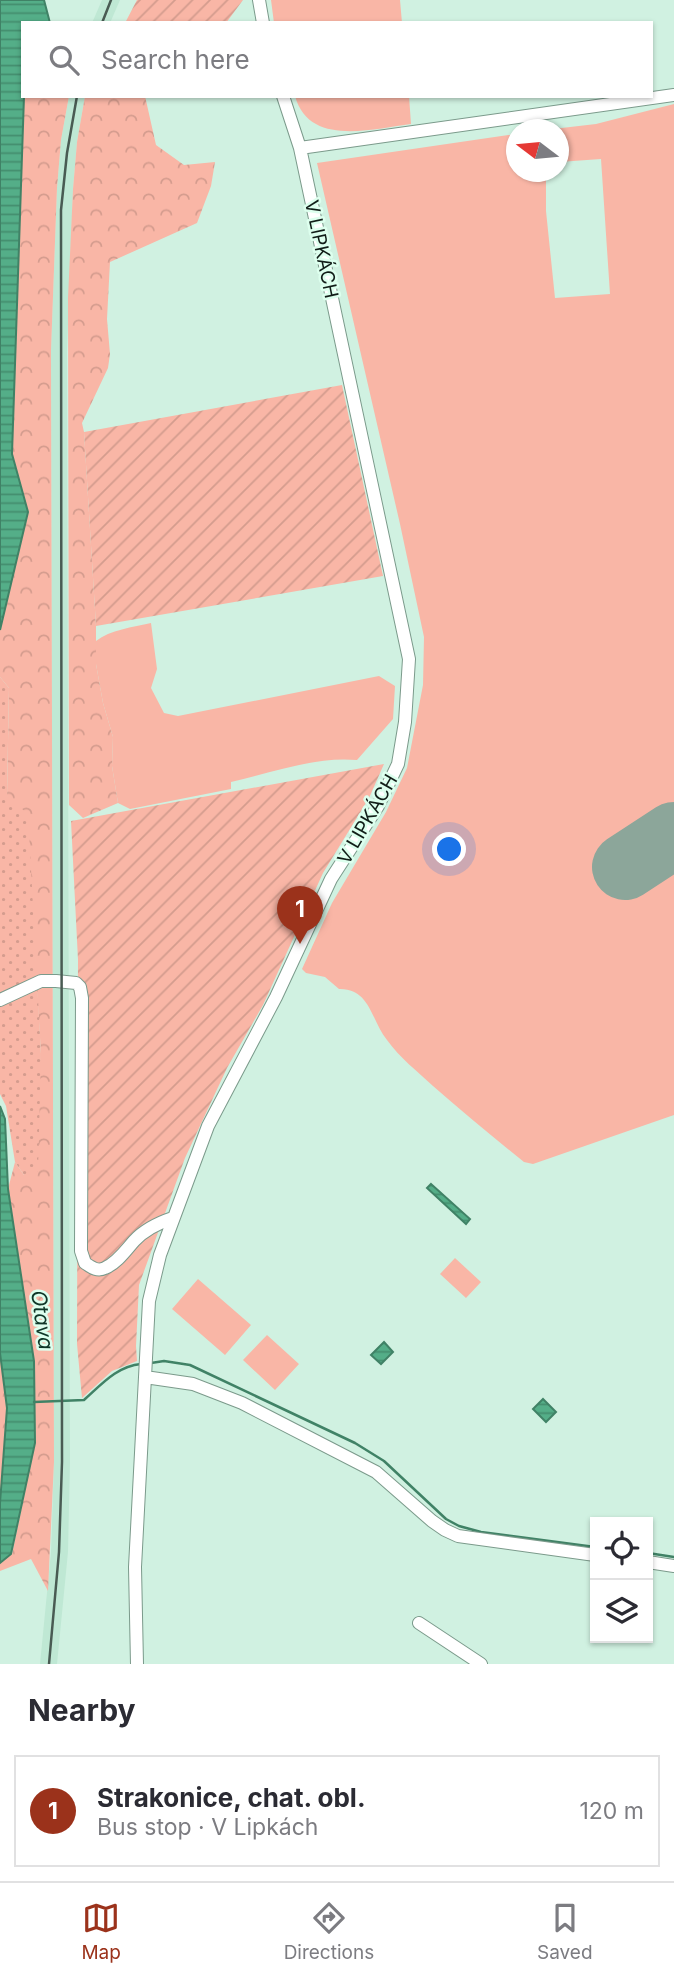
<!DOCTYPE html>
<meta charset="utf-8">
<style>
:root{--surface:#fff;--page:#f7f7f7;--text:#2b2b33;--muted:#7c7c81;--line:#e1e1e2;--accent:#9b321b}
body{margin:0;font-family:Inter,sans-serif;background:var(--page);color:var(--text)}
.controls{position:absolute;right:21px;bottom:21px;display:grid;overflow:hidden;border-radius:0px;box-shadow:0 2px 5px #0004}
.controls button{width:63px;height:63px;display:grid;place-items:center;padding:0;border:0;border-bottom:2px solid var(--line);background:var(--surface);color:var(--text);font:35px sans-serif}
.compass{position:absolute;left:506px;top:119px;width:63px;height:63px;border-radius:50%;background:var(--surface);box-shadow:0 2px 5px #0004;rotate:286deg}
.you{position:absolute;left:450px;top:850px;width:24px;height:24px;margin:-18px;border:5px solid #fff;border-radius:50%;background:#1a73e8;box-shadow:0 0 0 10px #1a73e833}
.badge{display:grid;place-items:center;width:46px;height:46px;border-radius:50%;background:var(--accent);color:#fff;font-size:23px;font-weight:700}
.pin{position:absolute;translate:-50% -58px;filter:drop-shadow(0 2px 4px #0008)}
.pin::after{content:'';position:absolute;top:37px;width:24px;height:21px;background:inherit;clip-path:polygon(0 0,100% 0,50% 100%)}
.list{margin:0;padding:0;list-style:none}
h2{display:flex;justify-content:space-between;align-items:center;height:91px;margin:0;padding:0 28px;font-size:30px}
h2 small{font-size:23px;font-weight:400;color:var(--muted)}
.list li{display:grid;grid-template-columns:46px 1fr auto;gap:21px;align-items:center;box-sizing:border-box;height:112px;margin:0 14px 14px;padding:0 14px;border:2px solid var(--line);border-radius:0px}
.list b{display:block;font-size:26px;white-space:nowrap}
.list p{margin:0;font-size:23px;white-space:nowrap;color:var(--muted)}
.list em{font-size:23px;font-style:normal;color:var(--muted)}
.icon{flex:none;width:38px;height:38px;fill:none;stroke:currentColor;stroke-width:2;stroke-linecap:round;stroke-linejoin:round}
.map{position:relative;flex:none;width:674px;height:1664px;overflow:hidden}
.search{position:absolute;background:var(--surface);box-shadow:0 2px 5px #0004;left:21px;right:21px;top:21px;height:77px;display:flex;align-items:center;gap:18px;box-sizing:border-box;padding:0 24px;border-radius:0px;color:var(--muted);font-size:26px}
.sheet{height:217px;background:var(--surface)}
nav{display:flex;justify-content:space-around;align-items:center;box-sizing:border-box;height:98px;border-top:2px solid var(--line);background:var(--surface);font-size:19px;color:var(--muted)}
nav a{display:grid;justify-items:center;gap:4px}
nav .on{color:var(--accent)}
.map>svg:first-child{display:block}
.built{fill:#bfe8d4}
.grass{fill:#f9b6a6}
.forest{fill:url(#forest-crowns)}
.park{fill:url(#park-dots)}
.garden{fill:url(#garden-furrows)}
.water{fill:url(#water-rules);stroke:#408266;stroke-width:2}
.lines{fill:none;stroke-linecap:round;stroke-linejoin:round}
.stream{stroke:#408266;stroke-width:2.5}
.runway{stroke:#8ca69a;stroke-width:66}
.minor-casing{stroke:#7b9a8b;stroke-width:14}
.minor{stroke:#fff;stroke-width:12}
.rail{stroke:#495b53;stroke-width:2.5}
.labels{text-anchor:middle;stroke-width:5;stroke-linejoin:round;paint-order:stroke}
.street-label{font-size:19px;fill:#111d18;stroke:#dfe}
.water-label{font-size:21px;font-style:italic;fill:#0f3728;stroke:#dfe}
</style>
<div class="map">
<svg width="674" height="1664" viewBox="0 0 674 1664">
<defs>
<pattern id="forest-crowns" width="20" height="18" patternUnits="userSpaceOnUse" patternTransform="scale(1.75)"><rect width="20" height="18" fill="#f9b6a6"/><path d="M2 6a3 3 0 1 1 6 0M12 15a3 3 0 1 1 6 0" fill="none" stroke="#d49c8e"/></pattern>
<pattern id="park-dots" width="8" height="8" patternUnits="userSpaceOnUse" patternTransform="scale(1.75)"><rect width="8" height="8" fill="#f9b6a6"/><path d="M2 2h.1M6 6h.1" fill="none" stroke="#d49c8e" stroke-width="1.8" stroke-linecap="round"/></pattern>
<pattern id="garden-furrows" width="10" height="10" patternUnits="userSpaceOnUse" patternTransform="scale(1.75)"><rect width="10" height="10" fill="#f9b6a6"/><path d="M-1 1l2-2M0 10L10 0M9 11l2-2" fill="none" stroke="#d49c8e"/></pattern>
<pattern id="water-rules" width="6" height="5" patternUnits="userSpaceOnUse" patternTransform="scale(1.75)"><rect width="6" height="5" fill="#54ae88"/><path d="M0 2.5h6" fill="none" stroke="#448d6e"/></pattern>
</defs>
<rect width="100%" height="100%" fill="#d0f1e1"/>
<path class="built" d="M102,0H120L110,23H92Z
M69,96H85L77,142L73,189L67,351L70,1462L68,1552L57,1664H40L51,1552L54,1462L51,351L57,188L61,140Z"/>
<path class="grass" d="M271,0H400L402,23H274Z
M295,96H409L411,124C372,129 309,147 295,96Z
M674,104V1115L533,1164L524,1162C493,1137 463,1112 433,1086C417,1071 400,1058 387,1040C371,1020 370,988 339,989L325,977L306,973L302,969L332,903L386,812L407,768L423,685L424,637L400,524L317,163L516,134V172H546V211L555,298L610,294L601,159L559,162L558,130L553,129L596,124Z
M151,623L157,669L151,688L164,713L178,716L379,676L395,686L393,719L357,760C315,756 272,773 231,782V789L130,809L118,803L112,766L113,737L103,703L96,664V641C110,630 133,627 151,623Z
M455,1258L481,1282L466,1298L440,1274Z
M198,1279L251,1325L225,1355L172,1309Z
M267,1335L299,1364L275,1390L243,1360Z"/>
<path class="forest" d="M24,96H69L61,140L57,188L51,351L54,1462L48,1591L31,1559L0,1571V1563L12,1554L35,1443L34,1361L8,1189L15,1162L24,1175L41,1054L35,957L7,796L9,688L0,677V630L28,512L12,454Z
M85,96H145L156,145L184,165L215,162L211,186L197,223L110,262L107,319L110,354L108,368L82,423L84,432L96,626V664L103,703L113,737L112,766L118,803L83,818L69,805L68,298L73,189L77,142Z
M0,1353L7,1408L0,1503Z"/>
<path class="park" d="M0,677L9,688L7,796L28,814L41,1054L38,1170L36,1174L24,1175L15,1162L6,1106L0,1094Z"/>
<path class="garden" d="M137,0H243L226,23H125Z
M342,385L383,576L96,626L84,432Z
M384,764L369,798L323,873L263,1005L227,1068L185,1158L139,1285L136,1346L137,1361L112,1371L82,1398L77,1344L78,960L71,821Z"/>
<path class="water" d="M0,0H44L50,23H23V96H24L12,454L28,512L0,630Z
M0,1106L5,1119L8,1189L34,1361L35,1443L11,1554L0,1563V1503L7,1408L0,1353Z
M431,1184L470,1219L466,1224L427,1188Z
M384,1342L393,1352L381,1364L371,1355Z
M543,1399L556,1412L546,1422L533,1409Z"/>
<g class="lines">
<path class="stream" d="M151,1363L164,1361L190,1365L355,1443L384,1461L446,1519L459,1526L481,1532L595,1547
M34,1402L84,1400C101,1385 117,1366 141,1364
M648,1553L674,1557"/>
<path class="runway" d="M625,867L674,835"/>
<defs>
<path id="minor" d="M259,0L263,23
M300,148L674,95
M0,1000L41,981H56L76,983L80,987L82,998L81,1251L85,1263C91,1267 97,1272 105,1268C117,1263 126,1250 134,1241C145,1229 158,1223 173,1218
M145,1377L193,1384L242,1403L376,1472L432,1521L445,1530L458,1536L595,1555
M648,1562L674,1566
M419,1623L481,1664
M137,1664L135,1567L149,1301L160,1255L208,1126L276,997L331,879L378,806L398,764L405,722L409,659L300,148L283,96"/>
</defs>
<use href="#minor" class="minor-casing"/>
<use href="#minor" class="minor"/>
<path class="rail" d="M102,23L111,0
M49,1664L59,1552L62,1462L61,210L67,153L77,96"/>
</g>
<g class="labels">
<g class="street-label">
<text transform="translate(322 249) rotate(78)" y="7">V LIPKÁCH</text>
<text transform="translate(367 819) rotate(-60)" y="7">V LIPKÁCH</text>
</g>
<g class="water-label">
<text transform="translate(42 1320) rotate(82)" y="7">Otava</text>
</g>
</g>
</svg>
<div class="controls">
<button><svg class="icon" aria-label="locate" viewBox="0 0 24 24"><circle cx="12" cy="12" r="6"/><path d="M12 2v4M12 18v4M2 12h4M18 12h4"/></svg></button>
<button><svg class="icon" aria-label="layers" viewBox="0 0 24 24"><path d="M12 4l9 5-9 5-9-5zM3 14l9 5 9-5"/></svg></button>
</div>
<svg class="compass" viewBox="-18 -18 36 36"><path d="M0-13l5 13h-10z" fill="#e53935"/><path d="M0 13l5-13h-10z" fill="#7c7c81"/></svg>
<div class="you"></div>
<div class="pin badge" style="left:300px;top:944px">1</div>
<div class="search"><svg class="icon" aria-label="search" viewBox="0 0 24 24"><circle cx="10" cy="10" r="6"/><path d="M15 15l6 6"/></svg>Search here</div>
</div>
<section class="sheet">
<h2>Nearby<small></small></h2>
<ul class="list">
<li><span class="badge">1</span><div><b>Strakonice, chat. obl.</b><p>Bus stop · V Lipkách</p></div><em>120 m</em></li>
</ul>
</section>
<nav>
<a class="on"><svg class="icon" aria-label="map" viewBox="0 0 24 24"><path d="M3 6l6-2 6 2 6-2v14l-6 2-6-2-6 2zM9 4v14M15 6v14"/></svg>Map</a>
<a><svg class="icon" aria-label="directions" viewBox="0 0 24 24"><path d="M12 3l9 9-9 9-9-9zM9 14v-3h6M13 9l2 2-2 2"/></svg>Directions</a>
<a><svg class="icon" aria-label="saved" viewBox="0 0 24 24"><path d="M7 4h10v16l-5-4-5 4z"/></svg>Saved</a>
</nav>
